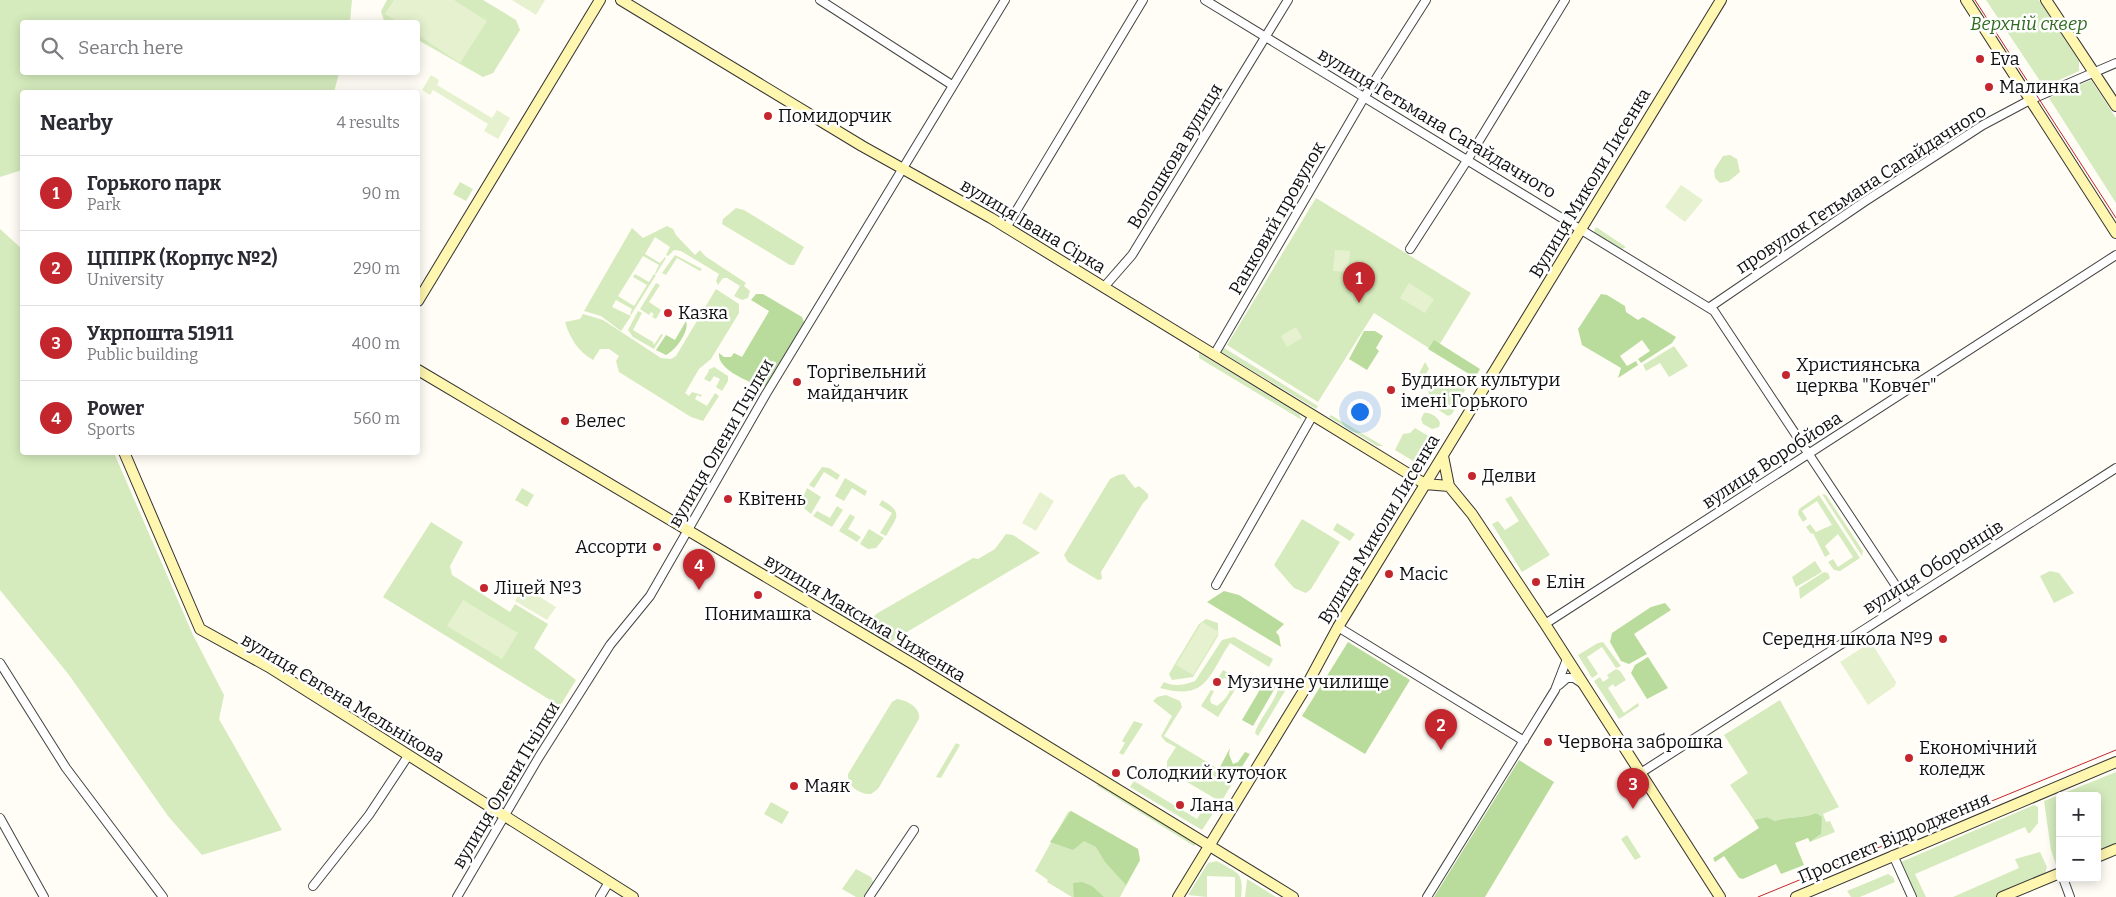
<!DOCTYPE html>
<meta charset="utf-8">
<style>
:root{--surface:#fff;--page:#f7f7f7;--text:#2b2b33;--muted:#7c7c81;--line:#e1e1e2;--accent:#c4262e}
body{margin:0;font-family:Bitter,serif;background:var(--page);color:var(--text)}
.controls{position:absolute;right:15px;bottom:15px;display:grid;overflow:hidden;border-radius:5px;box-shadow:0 2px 12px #0003}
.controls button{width:45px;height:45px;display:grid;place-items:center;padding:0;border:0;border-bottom:1px solid var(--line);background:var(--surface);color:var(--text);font:25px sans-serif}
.you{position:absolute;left:1359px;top:411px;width:18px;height:18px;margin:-12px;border:4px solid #fff;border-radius:50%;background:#1a73e8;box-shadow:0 0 0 8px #1a73e833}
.badge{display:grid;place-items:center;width:32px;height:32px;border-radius:50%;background:var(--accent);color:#fff;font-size:16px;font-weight:700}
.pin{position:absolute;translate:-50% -41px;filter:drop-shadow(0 1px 2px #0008)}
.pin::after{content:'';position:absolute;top:26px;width:18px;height:15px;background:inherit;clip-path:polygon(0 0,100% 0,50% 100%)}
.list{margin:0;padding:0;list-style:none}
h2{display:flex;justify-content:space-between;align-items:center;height:65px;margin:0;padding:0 20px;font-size:21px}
h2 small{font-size:16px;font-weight:400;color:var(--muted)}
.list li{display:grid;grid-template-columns:32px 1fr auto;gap:15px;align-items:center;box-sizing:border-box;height:75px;padding:0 20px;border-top:1px solid var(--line)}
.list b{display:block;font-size:19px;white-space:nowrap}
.list p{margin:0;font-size:16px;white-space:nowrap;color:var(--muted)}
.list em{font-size:16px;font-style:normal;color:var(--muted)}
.icon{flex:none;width:28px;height:28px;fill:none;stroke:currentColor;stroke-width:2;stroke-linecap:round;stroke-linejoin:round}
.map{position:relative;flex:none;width:2116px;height:897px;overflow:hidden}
.search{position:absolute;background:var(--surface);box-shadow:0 2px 12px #0003;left:20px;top:20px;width:400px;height:55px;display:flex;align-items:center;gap:12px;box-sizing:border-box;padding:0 18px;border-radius:5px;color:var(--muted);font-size:19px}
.panel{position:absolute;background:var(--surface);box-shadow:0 2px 12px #0003;left:20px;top:90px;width:400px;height:365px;border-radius:5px}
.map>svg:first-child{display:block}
.green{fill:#d5ebbd}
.forest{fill:#b9dc9c}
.pitch{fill:#e6f2cf}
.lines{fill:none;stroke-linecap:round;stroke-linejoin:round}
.street-casing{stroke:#444;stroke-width:10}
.secondary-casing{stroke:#333;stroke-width:12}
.street{stroke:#fff;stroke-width:8}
.secondary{stroke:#fff6b0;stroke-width:10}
.tram{stroke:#c4262e;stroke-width:1}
.poi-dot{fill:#c4262e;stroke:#fff;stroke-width:2}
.labels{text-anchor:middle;stroke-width:5;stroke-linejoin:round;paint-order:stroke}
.park-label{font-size:18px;font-style:italic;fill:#2f6b1f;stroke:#fff}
.poi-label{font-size:18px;fill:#111;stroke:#fff;text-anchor:start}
.street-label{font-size:18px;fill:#111;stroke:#fff}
</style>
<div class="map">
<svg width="2116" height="897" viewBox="0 0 2116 897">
<rect width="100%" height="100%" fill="#fffdf5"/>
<path class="green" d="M0,0H352L350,22H22V72L339,73L334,92H22V170L0,177Z
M387,0H483L516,20L520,30L493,73L483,77L418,40V22L384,21L381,11Z
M1986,0H2039L2079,61V71L2044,87Z
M2091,80L2116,118V203L2049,98Z
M1730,155L1737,159L1740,172L1729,181L1720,183L1715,178L1714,170L1723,156Z
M460,182L473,189L466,201L453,194Z
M1316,198L1471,293L1435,352L1374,313L1318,402L1227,345Z
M736,208L744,210L804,247L794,265H790L722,224L723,219Z
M667,226L673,229L676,235L695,255L700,250L705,256L746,283L744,286L750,291L748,298L742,300L734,296L740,286L727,278H723L718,285L716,281L719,274L681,251L674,250L668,256L666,255L670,247L655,237L645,254L660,263L665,257L666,258L656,274L655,273L659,265L643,256L618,296L634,306L647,285L633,277L635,274L649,282L654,274L656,275L631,315L630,314L632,309L616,300L612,307L631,316L621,331L601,316L584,311L632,228L643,238Z
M1596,227L1626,247L1622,249L1596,234L1594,231Z
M0,229L22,249V452L114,453L193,635L224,695L219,719L282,830L202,855L168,816L69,675L0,590Z
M675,255L702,269L700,271L677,258L666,275L662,273Z
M656,283L660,285L649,302L661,310L656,319L652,317L654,314L651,312L649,315L640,309Z
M716,289L739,304V313L711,359L699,369L685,393L689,396L692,392L702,395L701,397L697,395L695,399L707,406L715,393L719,396L703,421L691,417L619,372L616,361L619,356L609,349H600L593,360C578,351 570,339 565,322L580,319L583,314L603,320L661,358L671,359L676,356Z
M638,311L642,313L633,330L653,342L654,345L661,334L663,335L654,349L633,337L628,330Z
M1221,346L1318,406L1316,409L1218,350Z
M1674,346L1688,366L1669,377L1660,363L1646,371L1643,365Z
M1199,353L1299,414L1302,420L1199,358Z
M1425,362L1429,369L1415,392L1411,390Z
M714,367L728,376V381L722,391L716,387L720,379L714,376L710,382L704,379L709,371L708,370Z
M1442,373L1461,384L1465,390L1452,414L1448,416L1429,404L1431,397L1428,392L1436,378Z
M1424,413C1430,412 1438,417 1440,423L1439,427L1432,429L1423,424L1421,419Z
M1331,415L1383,446H1377L1329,417Z
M1415,428L1435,440L1420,465L1395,450L1403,434L1410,433Z
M822,467L829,468L840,475L837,480L824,472L814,488L809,485Z
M1124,474L1135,488L1139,486L1148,494V498L1143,503L1101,572L1102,579L1098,580L1068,562L1064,555L1110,479L1118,475Z
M845,478L867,491L865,496L852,488L844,501L835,496Z
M522,488L534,495L527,507L515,500Z
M807,488L821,497L811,514L805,509L801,502Z
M1822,494L1826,495L1863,551L1862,556Z
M1819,495L1860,558L1840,571L1834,570L1828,562L1833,559L1838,567L1853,557L1838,534L1825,546L1830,554L1825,557L1813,533L1811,534L1806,527L1810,524L1816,532L1832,525L1817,501L1802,511L1807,519L1803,522L1798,514L1799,509Z
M1511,496L1550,555L1522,572L1492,524L1498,521L1505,530L1519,521L1505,499Z
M882,500C904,513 897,517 886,536L880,533L892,513L879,505Z
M837,506L843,510L832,527L813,516L817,511L830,518Z
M850,514L855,517L848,529L861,537L857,542L839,531Z
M1302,519L1340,542L1311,589L1306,593L1294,588L1274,565Z
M431,522L463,542L450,566L452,575L510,612L515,604L548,624L534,648L576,680L560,706L383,597Z
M1337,523L1355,534L1350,541L1333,530Z
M869,529L884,538L876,548L868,549L860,544Z
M1006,534L1013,535L1040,553L885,645L863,630L876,614L968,561L973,558L978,559L995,549Z
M1815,561L1822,572L1796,587L1792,577Z
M2050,571L2059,573L2074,593L2054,603L2040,576Z
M1824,572L1828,573L1830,578L1800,599L1799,588Z
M1206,619L1218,623V636L1193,677L1172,680L1169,674L1199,624Z
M1234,637L1273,659L1269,667L1230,643C1208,676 1207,701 1160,688L1164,682C1173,687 1186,685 1195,681L1222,640Z
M1603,642L1621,666L1616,668L1602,647L1587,657L1598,674L1592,678L1578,655L1598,643Z
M1616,669L1620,671L1626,680L1615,687L1613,684L1608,688L1624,713L1638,703L1639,706L1619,719L1594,681L1600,677L1603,682L1609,678L1607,675Z
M1223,670L1241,680L1218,717L1201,706L1211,690L1214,691L1210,699L1211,703L1217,706C1225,700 1233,692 1230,680L1224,678L1216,686L1214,685Z
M1279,681L1288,686L1258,736L1255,733C1260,716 1280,698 1279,681Z
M1166,695L1180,701L1182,707L1164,736L1235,779L1221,802L1170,772L1167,767V761L1176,747L1166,742L1161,736L1172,716L1153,701L1157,697Z
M897,699C907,700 921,708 919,719L878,789L871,794C860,795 847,786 848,774L892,702Z
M1780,700L1839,807L1823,814L1826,822L1830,821L1835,832L1810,842L1821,834L1816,813C1802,819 1788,816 1775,821L1767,817L1754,820L1730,785L1748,773L1724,735Z
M1134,721L1143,724L1123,755L1119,753L1125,743L1122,741Z
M956,743L960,745L941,778L936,777Z
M2116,772V845L2097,853V796H2060V869L2057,868L2051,850L2044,801Z
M1134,781L1197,819L1205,806L1200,802L1203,797L1218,806L1202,830L1130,787Z
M1096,785H1101L1196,843L1194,846Z
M771,802L789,812L782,824L764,814Z
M2034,805L2038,807V823L2030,833H2028L2025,827L1915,874L1926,897H1915L1901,862Z
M1071,811L1138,849L1140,860L1120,897H1072L1047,882L1048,880L1035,871L1068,812Z
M1627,835L1641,857L1635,860L1621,839Z
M2040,852L2047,867L2044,877L1997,897H1953L2019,868L2015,859Z
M1217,861C1238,874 1244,871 1241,897H1235V877L1207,876V897L1188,895L1208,863Z
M856,869L871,877L874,884L866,897H856L842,889Z
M1888,874L1893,877L1895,882L1860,897H1851L1847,891Z
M1247,879L1276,897H1245Z"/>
<path class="forest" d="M756,294H763L802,317L804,322L767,385L760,387C747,380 717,370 719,353L724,357H731L734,353L742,357L768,313L769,311L751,300Z
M1601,294L1607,295L1625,306L1626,312L1638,320L1643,317L1676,337L1672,343L1641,363L1638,359L1650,351L1642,340L1620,356L1627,366L1636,361L1638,365L1618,378L1621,368L1582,345L1578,329Z
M686,321C690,331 675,351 666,355L656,350L666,335L675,340Z
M1364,331H1375L1383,336L1376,348L1379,351L1367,370L1349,359Z
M1434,340L1480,369L1477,374H1469L1428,349Z
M1224,591L1239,595L1284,624L1276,632L1279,636L1281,647L1207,602Z
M1665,603L1671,610L1634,634L1647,654L1629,664L1621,661L1610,642L1612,633L1651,607Z
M1348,642L1410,680L1365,754L1302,716Z
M1648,657L1668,688L1647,699L1631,673L1635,665Z
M1269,678L1274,682L1275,688L1253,726L1242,720L1265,681L1267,682Z
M1230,748L1229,754L1233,764L1238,762L1245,752L1250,754L1236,776L1220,767Z
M1519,760L1554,782L1485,897H1434Z
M1071,811L1138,849L1140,860L1126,885L1105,862L1096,847L1084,841L1073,850L1050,842Z
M1816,813L1822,817L1821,834L1810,842L1808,838L1795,843L1804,865L1781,874L1776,864L1743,879L1739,878L1724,856L1715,862L1713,858L1759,828L1754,820L1767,817L1775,821C1788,816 1802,819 1816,813Z
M1082,882L1092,886L1104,897H1074L1073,883Z"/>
<path class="pitch" d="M394,0H454L487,21L460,63L418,35V22H398L385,14Z
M512,0H545L536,15Z
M431,75L439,80L437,85L492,118L497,110L510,118L498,139L484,131L488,124L433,90L430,95L422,90Z
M1681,185L1703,200L1685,222L1665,207Z
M1335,250L1350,251L1348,272L1333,271Z
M1409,283L1434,299L1425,313L1400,298Z
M1296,327L1302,338L1287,347L1281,336Z
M1040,492L1054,501L1036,531L1022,523Z
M524,587L556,607L547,620L515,601Z
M463,600L518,633L502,659L447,626Z
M1202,622L1219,632L1193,675L1176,665Z
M1871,642L1896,682L1895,686L1868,705L1840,662Z"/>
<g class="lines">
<defs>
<path id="street" d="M820,0L952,85
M1205,0L1714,311L1906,601
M1006,228L1143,0
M1410,249L1468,159L1565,0
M1104,287L1132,255L1288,0
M1710,307L1864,202L1983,125L2030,100L2116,63
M1214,355L1365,96L1426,0
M1216,585L1313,415
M1545,624L2116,255
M1338,627L1524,741
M0,663L66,768L163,897
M1559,685L1567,678H1574L1583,684
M1639,774L2116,468
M0,818L44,897
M1893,855L1912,897
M2063,878L2070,897
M313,886L369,815L408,756
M457,897L539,757L610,645L650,596L766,394L1005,0
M600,897L609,882
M869,897L914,830
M1427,897L1555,690L1567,659"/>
<path id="secondary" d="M621,0L862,146L991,218L1425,484L1449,486
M1966,0L2116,233
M2046,0L2116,106
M418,301L600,0
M418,370L913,664L1293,897
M124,452L200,629L269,667L633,897
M1443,456L1449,486L1472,514L1545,624L1720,897
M2097,857L2116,849
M1178,897L1303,692L1338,627L1721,0
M1796,897L2116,762
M2002,897L2060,873"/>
</defs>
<use href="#street" class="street-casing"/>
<use href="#secondary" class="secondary-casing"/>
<use href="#street" class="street"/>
<use href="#secondary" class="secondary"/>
<path class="tram" d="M1975,0L2116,218
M1758,897L2116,750"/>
</g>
<g class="poi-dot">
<circle cx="1980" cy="59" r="5"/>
<circle cx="1989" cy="87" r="5"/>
<circle cx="768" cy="116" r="5"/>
<circle cx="668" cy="313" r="5"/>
<circle cx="1786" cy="375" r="5"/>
<circle cx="797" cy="382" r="5"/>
<circle cx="1391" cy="390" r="5"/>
<circle cx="565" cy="421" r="5"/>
<circle cx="1472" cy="476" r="5"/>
<circle cx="728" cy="499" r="5"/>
<circle cx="657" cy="547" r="5"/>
<circle cx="1389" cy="574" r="5"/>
<circle cx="1536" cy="582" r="5"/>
<circle cx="484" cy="588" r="5"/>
<circle cx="758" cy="595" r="5"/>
<circle cx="1943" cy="639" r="5"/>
<circle cx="1217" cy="682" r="5"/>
<circle cx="1548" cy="742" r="5"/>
<circle cx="1909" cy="758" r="5"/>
<circle cx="1116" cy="773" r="5"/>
<circle cx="794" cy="786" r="5"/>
<circle cx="1180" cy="805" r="5"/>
</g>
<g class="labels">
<g class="park-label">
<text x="2029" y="30">Верхній сквер</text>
</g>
<g class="poi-label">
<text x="1990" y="65">Eva</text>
<text x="1999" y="93">Малинка</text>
<text x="778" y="122">Помидорчик</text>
<text x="678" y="319">Казка</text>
<text x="1796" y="371">Християнська<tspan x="1796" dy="21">церква "Ковчег"</tspan></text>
<text x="807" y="378">Торгівельний<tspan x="807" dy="21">майданчик</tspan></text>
<text x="1401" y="386">Будинок культури<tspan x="1401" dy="21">імені Горького</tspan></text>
<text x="575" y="427">Велес</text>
<text x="1482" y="482">Делви</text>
<text x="738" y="505">Квітень</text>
<text x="647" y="553" text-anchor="end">Ассорти</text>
<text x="1399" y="580">Macic</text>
<text x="1546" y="588">Елін</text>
<text x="494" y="594">Ліцей №3</text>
<text x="758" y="620" text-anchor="middle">Понимашка</text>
<text x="1933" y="645" text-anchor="end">Середня школа №9</text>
<text x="1227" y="688">Музичне училище</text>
<text x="1558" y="748">Червона заброшка</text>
<text x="1919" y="754">Економічний<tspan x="1919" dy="21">коледж</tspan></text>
<text x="1126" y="779">Солодкий куточок</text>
<text x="804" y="792">Маяк</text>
<text x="1190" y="811">Лана</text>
</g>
<g class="street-label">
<text transform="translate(1437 123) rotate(31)" y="6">вулиця Гетьмана Сагайдачного</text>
<text transform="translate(1175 156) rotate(-59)" y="6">Волошкова вулиця</text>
<text transform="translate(1590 183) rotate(-59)" y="6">Вулиця Миколи Лисенка</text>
<text transform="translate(1861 189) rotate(-33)" y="6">провулок Гетьмана Сагайдачного</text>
<text transform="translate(1277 218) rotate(-60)" y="6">Ранковий провулок</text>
<text transform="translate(1033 226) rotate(31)" y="6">вулиця Івана Сірка</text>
<text transform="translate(721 443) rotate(-60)" y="6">вулиця Олени Пчілки</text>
<text transform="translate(1772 460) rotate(-33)" y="6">вулиця Воробйова</text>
<text transform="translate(1379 529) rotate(-59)" y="6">Вулиця Миколи Лисенка</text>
<text transform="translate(1933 567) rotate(-32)" y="6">вулиця Оборонців</text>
<text transform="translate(865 618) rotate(31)" y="6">вулиця Максима Чиженка</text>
<text transform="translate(343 698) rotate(31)" y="6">вулиця Євгена Мельнікова</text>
<text transform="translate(506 785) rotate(-59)" y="6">вулиця Олени Пчілки</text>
<text transform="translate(1894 838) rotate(-23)" y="6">Проспект Відродження</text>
</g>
</g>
</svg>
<div class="controls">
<button>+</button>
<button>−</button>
</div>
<div class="you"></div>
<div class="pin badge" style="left:1359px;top:303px">1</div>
<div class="pin badge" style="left:1441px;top:750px">2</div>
<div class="pin badge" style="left:1633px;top:809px">3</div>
<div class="pin badge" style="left:699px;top:590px">4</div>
<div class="search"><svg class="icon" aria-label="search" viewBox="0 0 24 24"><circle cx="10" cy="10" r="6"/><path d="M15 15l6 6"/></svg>Search here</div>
<section class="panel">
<h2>Nearby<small>4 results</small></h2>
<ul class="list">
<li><span class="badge">1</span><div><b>Горького парк</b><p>Park</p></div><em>90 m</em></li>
<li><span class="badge">2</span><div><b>ЦППРК (Корпус №2)</b><p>University</p></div><em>290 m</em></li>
<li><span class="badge">3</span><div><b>Укрпошта 51911</b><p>Public building</p></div><em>400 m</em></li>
<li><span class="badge">4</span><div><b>Power</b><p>Sports</p></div><em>560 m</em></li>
</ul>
</section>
</div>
